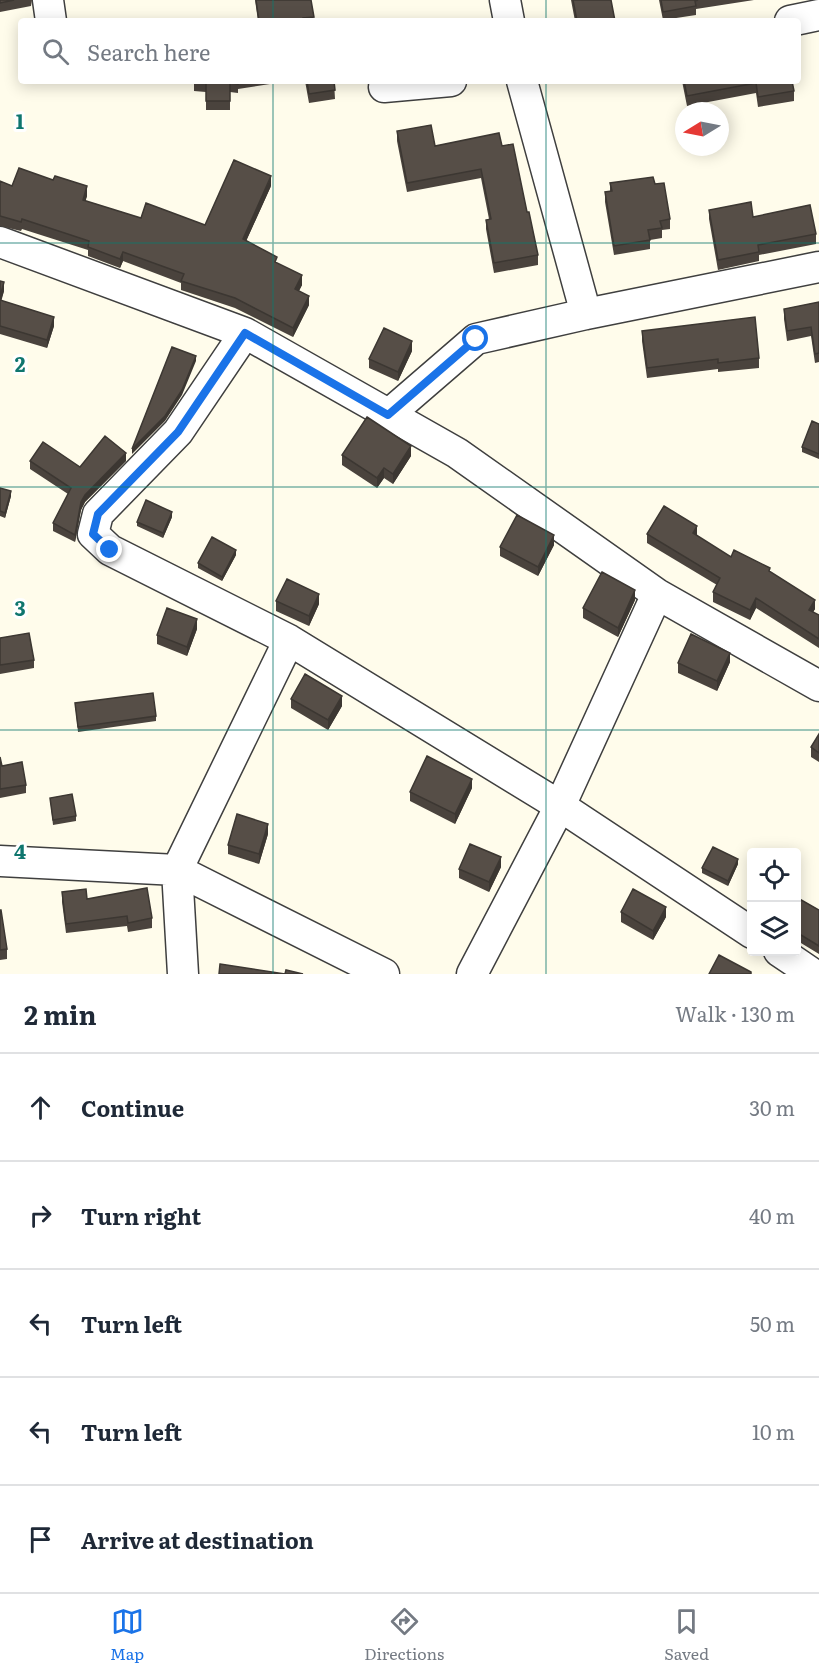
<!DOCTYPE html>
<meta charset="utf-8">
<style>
:root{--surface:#fff;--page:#f2f2f3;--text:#1f2937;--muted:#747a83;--line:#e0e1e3;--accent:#1a73e8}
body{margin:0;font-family:Literata,serif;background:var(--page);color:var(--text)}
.controls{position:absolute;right:18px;bottom:18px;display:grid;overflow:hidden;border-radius:6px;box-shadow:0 3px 15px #0003}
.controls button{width:54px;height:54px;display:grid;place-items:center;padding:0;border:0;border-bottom:2px solid var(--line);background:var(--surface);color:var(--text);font:30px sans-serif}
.compass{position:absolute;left:675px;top:102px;width:54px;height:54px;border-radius:50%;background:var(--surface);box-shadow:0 3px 15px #0003;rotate:260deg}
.stop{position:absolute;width:18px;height:18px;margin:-14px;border:4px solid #1a73e8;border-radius:50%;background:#fff}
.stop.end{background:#1a73e8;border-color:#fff;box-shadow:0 2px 6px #0008}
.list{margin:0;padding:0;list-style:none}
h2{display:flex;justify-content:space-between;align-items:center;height:78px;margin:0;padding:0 24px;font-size:26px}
h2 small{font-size:20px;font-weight:400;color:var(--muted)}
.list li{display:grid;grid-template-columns:39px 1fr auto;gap:18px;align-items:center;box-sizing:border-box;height:108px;padding:0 24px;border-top:2px solid var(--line)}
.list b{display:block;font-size:22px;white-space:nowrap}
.list em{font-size:20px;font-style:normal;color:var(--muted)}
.icon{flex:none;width:33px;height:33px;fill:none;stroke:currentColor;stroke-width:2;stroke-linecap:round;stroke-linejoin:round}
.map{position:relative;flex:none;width:819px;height:974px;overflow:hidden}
.search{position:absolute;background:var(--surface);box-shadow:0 3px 15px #0003;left:18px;right:18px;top:18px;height:66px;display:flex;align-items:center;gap:15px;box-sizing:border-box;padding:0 21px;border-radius:6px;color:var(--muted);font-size:22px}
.sheet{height:618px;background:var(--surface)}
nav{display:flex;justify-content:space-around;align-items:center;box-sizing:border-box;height:84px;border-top:2px solid var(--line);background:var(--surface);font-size:16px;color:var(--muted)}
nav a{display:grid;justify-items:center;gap:3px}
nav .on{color:var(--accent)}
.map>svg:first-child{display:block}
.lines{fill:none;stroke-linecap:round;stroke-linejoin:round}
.minor-casing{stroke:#3f3f3f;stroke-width:33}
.minor{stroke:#fff;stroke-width:30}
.wall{fill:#4a433d}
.shaded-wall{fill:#3c3732}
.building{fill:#564e47;stroke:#3c3732;stroke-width:1.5}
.route{stroke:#1a73e8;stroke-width:8}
.grid{fill:none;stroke:#0f766e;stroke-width:1.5;stroke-opacity:0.55}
.grid-label{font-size:20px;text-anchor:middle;font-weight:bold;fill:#0f766e;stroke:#fff;stroke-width:6;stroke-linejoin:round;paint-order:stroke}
</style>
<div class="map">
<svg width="819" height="974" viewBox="0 0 819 974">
<rect width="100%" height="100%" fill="#fffceb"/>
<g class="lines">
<defs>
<path id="minor" d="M48,0L51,21
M505,0L509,21
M790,21L819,15
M522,81L586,314
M384,87L451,81
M0,242L245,333L457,453L657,594L819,686
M245,333L178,432L98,514L93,534L110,550L289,640L560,806L752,933
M388,415L476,339L586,314L819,267
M0,861L177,870L384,974
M779,951L813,974
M183,974L177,870L289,640
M472,974L560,806L657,594"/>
</defs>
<use href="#minor" class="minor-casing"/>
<use href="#minor" class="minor"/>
</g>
<path class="wall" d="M0,0H32L31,6L0,12Z
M255,0H311L314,21H258Z
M571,0H611L615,21H575Z
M659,0H754L696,9V15L663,20Z
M194,81H289L238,89V93L230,92V110H206V92L194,91Z
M305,81H334L335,99L309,103Z
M682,81H792L794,91V101L758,107L756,93L687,106Z
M397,131L435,146H502L527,212L538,255V265L494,273L486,229V220L489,219L481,178L407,192L397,141Z
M0,181L12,186L87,196L85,201L141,218L205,225L271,186L246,241L277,263L302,285L299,291L309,305L293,337L235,308L181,290V283L123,261L120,268L88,256V250L22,229L21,231L0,226Z
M610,183L655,184L670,219V229L662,230V238L650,240V249L614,255L605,202V192L610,191Z
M709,210L753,217L816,234V244L759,255V261L718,270L709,219Z
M0,281L4,291L1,300L54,326L47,348L0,334Z
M819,302V362L815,363L811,336L787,341L784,319V309Z
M642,331L759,358V368L718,372V369L647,378L642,341Z
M412,351L398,381L369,368V359Z
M819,424V459L802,452V447Z
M342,455L411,456L393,484L384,478L377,488L342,465Z
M30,461L80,467L126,461L85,502L81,510L75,542L53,531V523L68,494L30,469Z
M0,488L11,496L5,518L0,516Z
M172,517L163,538L137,526V522Z
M647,534L697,535V536L731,557L770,572L815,609L813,612L819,615V648L756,608L750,620L713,602V592L717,585L647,543Z
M554,545L538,576L500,556V547Z
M236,555L222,581L198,568V563Z
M635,600L618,637L583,618V608Z
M276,601L319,604L309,626L276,611Z
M197,629L187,656L157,644V635Z
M0,638L34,660V668L0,674Z
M730,662L717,691L678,673V663Z
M291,699L342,706L328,730L291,708Z
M75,703L156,716V721L78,732Z
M819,734V762L811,757V747Z
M0,757L2,766L26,785V793L0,798Z
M472,788L455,824L410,801V792Z
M50,798L76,816V821L53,825Z
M268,834L259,864L228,854V845Z
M738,864L728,886L702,873V868Z
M501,867L489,892L459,878V869Z
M62,892L152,918V928L128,932L127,926L66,933L62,902Z
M796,897L819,910V954L796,940Z
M0,910L7,949V959L0,960Z
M621,912L666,917L653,940L621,922Z"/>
<path class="shaded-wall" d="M271,176V186L243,248V239Z
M87,186V196L83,210V200Z
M123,252V261L120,268V259Z
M302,275V285L295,298V289Z
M4,282V291L0,306V297Z
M309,296V305L293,337V328Z
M54,317V326L47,348V340Z
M412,341V351L398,381V372Z
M196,356V361L182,395L165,421L132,454V449Z
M411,446V456L393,484V474Z
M126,453V461L85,502L81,510L75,542V535L81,502L85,495Z
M384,468V478L377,488V478Z
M11,491V496L5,518V513Z
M172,512V517L163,538V533Z
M697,526V535L693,543V533Z
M554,535V545L538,576V567Z
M236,550V555L222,581V577Z
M635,590V600L618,637V628Z
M319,594V604L309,626V616Z
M756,598V608L750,620V610Z
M815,600V609L809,619V610Z
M197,619V629L187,656V647Z
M730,653V662L717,691V681Z
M342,696V706L328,730V720Z
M472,779V788L455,824V814Z
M268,824V834L259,864V854Z
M501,857V867L489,892V882Z
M738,859V864L728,886V881Z
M666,907V917L653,940V931Z"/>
<path class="building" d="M0,0H14L0,3Z
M256,0H311L314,17L303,18V21H259Z
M573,0H611L615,21H577Z
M661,0H698L695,1L696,6L663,12Z
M194,81H238V84L230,83V101H206V83L194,82Z
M307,81H334L335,90L309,94Z
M684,81H792L794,91L758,97L756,83L687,96Z
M431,125L435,146L499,133L502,146L513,144L527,212H529L538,255L494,263L486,220L491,219L481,169L407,183L397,131Z
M234,160L271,176L243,239L277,257L275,262L302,275L295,289L309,296L293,328L235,298L181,281L184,274L123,252L120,259L88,247L89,241L22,219L21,222L0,216V181L12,186L19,168L53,180L55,176L87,186L83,200L141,218L146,203L205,225Z
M653,177L655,184L664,183L670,219L660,221L662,228L648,230L650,240L614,246L605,192L612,191L610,183Z
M751,202L753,217L810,205L816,234L758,245L759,252L718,260L709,210Z
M0,281L4,282L0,297Z
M0,300L54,317L47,340L0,326Z
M819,302V353L815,354L811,327L787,331L784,309Z
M755,317L759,358L718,363V359L647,368L642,331Z
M384,328L412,341L398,372L369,359Z
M172,347L196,356L182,390L165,416L132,449Z
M367,417L411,446L393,474L384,468L377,478L342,455Z
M812,421L819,424V454L802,447Z
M105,436L126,453L85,495L81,502L75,535L53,523L71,488L30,461L43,442L80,467Z
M0,488L11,491L5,513L0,511Z
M146,500L172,512L163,533L137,522Z
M664,506L697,526L693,533L731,557L734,550L770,568L769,571L815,600L809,610L819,615V639L756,598L750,610L713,592L720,578L647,534Z
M517,515L554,535L538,567L500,547Z
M212,537L236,550L222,577L198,563Z
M602,572L635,590L618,628L583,608Z
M287,579L319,594L309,616L276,601Z
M167,608L197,619L187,647L157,635Z
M29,633L34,660L0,665V638Z
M691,634L730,653L717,681L678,663Z
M305,674L342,696L328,720L291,699Z
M153,693L156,716L78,727L75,703Z
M819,734V753L811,747Z
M427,756L472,779L455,814L410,792Z
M0,757L2,766L22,762L26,785L0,789Z
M72,794L76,816L53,820L50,798Z
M237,814L268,824L259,854L228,845Z
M470,844L501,857L489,882L459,869Z
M713,847L738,859L728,881L702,868Z
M147,888L152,918L128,923L127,916L66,924L62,892L86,889L87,899Z
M633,889L666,907L653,931L621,912Z
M796,897L819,910V946L796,932Z
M0,910H1L7,949L0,950Z
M719,955L751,972V974H709Z
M220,964L285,974L286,970L303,974H219Z"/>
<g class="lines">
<path class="route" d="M110,550L93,534L98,514L178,432L245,333L388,415L476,339"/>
</g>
<path class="grid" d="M273,0V21M546,0V21M273,81V974M546,81V974M0,243H819M0,487H819M0,730H819"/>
<g class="grid-label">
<text x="20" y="129">1</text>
<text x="20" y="372">2</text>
<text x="20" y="616">3</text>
<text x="20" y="859">4</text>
</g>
</svg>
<div class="controls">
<button><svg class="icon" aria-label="locate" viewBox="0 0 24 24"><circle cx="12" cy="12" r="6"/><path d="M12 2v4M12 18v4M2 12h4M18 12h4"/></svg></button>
<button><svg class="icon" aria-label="layers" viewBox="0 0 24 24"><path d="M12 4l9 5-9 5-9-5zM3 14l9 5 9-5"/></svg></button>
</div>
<svg class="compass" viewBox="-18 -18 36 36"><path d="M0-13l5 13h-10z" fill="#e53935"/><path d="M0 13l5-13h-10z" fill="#747a83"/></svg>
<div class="stop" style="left:476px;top:339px"></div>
<div class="stop end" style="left:110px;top:550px"></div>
<div class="search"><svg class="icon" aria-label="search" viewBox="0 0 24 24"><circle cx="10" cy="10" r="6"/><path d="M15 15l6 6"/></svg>Search here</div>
</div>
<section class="sheet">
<h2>2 min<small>Walk · 130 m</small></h2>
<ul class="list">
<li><svg class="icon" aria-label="ahead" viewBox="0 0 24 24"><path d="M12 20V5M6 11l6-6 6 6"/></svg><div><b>Continue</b></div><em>30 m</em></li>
<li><svg class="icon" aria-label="right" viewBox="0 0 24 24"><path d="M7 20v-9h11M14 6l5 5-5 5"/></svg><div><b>Turn right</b></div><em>40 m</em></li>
<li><svg class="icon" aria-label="left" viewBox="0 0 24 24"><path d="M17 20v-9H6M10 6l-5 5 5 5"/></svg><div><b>Turn left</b></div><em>50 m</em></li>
<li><svg class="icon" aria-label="left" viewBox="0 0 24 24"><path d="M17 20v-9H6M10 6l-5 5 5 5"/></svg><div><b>Turn left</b></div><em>10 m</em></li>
<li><svg class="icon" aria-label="arrive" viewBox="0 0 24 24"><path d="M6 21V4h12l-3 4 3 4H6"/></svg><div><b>Arrive at destination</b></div></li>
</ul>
</section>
<nav>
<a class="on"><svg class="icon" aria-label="map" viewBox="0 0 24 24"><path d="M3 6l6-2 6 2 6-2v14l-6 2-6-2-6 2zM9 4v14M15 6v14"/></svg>Map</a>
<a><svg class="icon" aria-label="directions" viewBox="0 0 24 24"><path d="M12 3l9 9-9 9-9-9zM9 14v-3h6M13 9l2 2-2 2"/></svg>Directions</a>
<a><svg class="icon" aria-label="saved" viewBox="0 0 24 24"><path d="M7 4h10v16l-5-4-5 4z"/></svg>Saved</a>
</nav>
